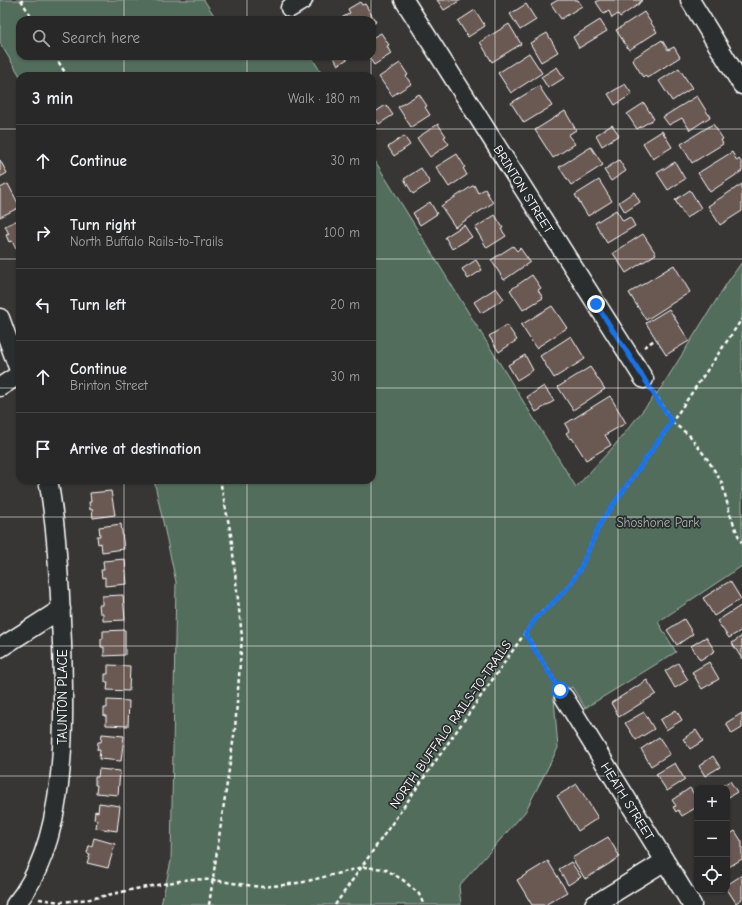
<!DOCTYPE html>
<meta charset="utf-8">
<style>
:root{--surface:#292828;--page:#313030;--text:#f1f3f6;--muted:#a5a6a8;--line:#454445}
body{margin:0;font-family:"Comic Neue",sans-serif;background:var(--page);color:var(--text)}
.controls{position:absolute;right:12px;bottom:12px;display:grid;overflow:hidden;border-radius:8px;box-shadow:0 1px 3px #0004}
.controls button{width:36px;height:36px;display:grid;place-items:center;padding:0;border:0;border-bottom:1px solid var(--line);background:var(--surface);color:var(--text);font:20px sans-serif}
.stop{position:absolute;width:12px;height:12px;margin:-9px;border:3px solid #1a73e8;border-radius:50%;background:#fff}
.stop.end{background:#1a73e8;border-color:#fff;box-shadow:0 1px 4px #0008}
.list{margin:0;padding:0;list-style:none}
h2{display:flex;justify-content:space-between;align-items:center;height:52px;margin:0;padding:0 16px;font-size:17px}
h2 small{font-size:13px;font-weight:400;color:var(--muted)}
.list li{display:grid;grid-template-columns:26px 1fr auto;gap:12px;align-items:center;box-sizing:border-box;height:72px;padding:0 16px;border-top:1px solid var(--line)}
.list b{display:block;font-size:15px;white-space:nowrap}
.list p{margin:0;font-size:13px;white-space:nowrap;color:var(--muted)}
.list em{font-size:13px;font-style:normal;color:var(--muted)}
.icon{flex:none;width:22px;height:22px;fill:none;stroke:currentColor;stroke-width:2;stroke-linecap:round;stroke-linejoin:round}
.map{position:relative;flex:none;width:742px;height:905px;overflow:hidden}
.search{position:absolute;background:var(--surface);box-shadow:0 1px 3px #0004;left:16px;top:16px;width:360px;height:44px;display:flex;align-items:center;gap:10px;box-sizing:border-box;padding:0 14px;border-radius:12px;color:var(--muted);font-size:15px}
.panel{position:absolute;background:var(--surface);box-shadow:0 1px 3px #0004;left:16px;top:72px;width:360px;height:412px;border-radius:12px}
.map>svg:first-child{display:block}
.green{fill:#526d5c;stroke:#a8b6ae}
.building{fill:#6a5953;stroke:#fff}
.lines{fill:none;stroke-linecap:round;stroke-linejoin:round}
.minor-casing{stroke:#fff;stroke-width:21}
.path{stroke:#fff;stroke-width:2.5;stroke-dasharray:4 3;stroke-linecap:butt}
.minor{stroke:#2a2d2e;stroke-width:18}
.route{stroke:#1a73e8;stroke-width:5}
.grid{fill:none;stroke:#fff;stroke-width:1;stroke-opacity:0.55}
.labels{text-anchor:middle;stroke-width:3.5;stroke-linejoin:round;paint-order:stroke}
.street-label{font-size:13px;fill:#fff;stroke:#2a2d2e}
.park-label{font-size:13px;fill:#a8b6ae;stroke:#2a2d2e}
</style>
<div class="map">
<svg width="742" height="905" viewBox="0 0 742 905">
<rect width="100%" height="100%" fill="#373635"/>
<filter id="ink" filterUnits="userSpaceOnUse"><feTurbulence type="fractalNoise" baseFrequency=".025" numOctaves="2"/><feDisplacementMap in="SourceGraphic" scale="8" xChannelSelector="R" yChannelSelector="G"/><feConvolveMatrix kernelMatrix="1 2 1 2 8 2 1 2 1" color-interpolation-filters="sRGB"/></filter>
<g filter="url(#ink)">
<path class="green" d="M0,0H204L217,20H20V56H311L323,76H20L0,43Z
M372,156L576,487L614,446L661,388L727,283L742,262V566L658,622L676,652L585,708L572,687L554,698L558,748L525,812L459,886L461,905H161L171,861L176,582L154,480H372Z"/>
<path class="building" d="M437,0H461L444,10Z
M558,0H578L582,6L561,19L551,4Z
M599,0H643L639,3V4L620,17L618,14L612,18L609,11L604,14L596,2Z
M360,2L362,5L365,4L376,22L372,25V20H338L350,13L348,9Z
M526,4L536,20L520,30L510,14Z
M475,10L485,26L468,37L458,21Z
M644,12L657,32L629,50L616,30Z
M600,20L607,31L579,48L573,37Z
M509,24L521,44L492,62L480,42Z
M381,33L389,45L387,46L391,54L374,65L368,56H372V38Z
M547,33L558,52L541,62L530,43Z
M662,40L668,50L674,47L680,57L647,78L645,75L643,77L632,59Z
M529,53L542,73L511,93L498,73Z
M333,56H352L338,65Z
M400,63L408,75L406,76L411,84L392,96L379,77Z
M557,67L564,78L548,88L541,77Z
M679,68L692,88L672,101L659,81Z
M625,84L632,94L615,105L608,94Z
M539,86L552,106L524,123L511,103Z
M419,94L427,106L425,107L430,115L411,127L398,107Z
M697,96L710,117L690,130L682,118L669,125L663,117Z
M644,103L654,119L637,129L627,114Z
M386,105L393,115L379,124L372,114Z
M565,111L576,130L568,135L575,144L553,158L535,130Z
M438,124L446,136L444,137L449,144L430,157L417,138Z
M713,124L723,139L721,140L723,144L692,163L681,144Z
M612,125L619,135L602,146L596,135Z
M662,131L672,147L653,159L643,143Z
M404,136L410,145L394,156L388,147Z
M591,147L603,165L571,185L559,167Z
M732,152L737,161L739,159L742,163V171L710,192L698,173Z
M457,154L465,167L463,168L467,175L449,187L436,167Z
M0,160L7,173L0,177Z
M619,160L626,171L611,181L604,170Z
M675,162L685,179L668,190L657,173Z
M421,168L430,183L413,194L404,179Z
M599,180L612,201L588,216L575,195Z
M8,184L20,207L0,217V188Z
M742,184V211L720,225L708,206Z
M474,185L478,193L485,189L493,203L455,227L441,206Z
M690,190L701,208L686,218L675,200Z
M634,192L640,202L625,212L619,202Z
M430,202L437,214L420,225L413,213Z
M616,210L623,221L630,217L635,226L607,243L595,223Z
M495,215L503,228L501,229L506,236L487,248L475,228Z
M20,219V247L16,249L12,241L9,242L6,235L9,234L5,226Z
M464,225L472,237L452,249L445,237Z
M643,234L656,254L626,273L613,253Z
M513,246L517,251L520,248L530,262L504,280L491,260Z
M476,260L482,270L468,279L462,269Z
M674,265L690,292L646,320L629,293Z
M532,275L541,288L538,290L543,298L523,310L510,290Z
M496,288L504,299L481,313L474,302Z
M552,306L567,328L536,348L521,325Z
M669,309L689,341L666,355L646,323Z
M507,325L517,340L499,352L489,336Z
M571,336L585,359L554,378L540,356Z
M525,355L533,370L517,380L508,365Z
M590,367L605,389L573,410L558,387Z
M544,386L554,401L536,412L527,397Z
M610,396L626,423L605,435L611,445L586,460L572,438L570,439L566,433L569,431L565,424Z
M111,491L115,515L93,518L92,509L90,510L89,502H91L90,493Z
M121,524L124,549L102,552L101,543L98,544L97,536H100L99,527Z
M125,559L127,584L105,586V577L102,578L101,570H104L103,561Z
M730,581L741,599L714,616L703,598Z
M123,595L125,620L103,621V613H100L99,605H102V596Z
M742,605V630L729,638L717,621Z
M684,619L693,634L677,645L667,630Z
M125,630V655L104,656V647H101V639H103V631Z
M742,636V659L732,643Z
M706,637L715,651L700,660L691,646Z
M709,662L719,679L702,689L692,672Z
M678,663L688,680L675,688L665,671Z
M108,665L130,666L129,691L107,690L108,682H105V674H108Z
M647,680L656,694L619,717L611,703Z
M107,700L129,701L128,726L106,725V716H104V708H107Z
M676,710L682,720L666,730L660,720Z
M644,712L654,729L636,740L625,723Z
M742,713V728L732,734L726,723Z
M696,730L703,741L690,749L683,739Z
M102,734L124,736L121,761L99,759L100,750H97L98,742H101Z
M659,737L670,754L651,766L641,749Z
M713,756L720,767L705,776L699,766Z
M675,763L685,780L667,791L656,774Z
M99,769L120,771L118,795L96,793L97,785H95V777H98Z
M730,781L737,792L727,798V788H718Z
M577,784L598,818L578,831L557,796Z
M690,788L697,799V807L682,816L678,810L676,812L673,807L676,806L672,800Z
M99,803L120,806L117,831L96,828L97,820L94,819L95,811L98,812Z
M735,831L742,842V859L727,868V836Z
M608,837L620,857L585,879L572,858Z
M94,838L115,844L108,868L87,863L90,854L87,853L89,845L92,846Z
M548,861L567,892L545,905H532L517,880Z
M571,862L581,877L568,885L559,869Z
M742,875V899L736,903L727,889V885Z"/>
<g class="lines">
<defs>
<path id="minor" d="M404,0L644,379
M690,0L742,85
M290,8L303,0
M0,318L20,373
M0,387L20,374
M0,648L61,609
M564,697L692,905
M15,905C69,841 64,722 62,643C61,608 59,574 56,540C54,520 52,499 48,480
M594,905L665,861"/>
</defs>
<use href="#minor" class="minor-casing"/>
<path class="path" d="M21,0L33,20
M55,56L67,76
M644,347L656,339
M654,392L672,422L690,436L708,460L722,483L730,514L738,535L742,543
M525,633L555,682
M39,899L61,902L90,899L135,889L190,879L213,880L260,887L283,885L304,882L363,867L385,869L403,880L419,894L424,905
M209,905L235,729L242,637L231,535L220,480
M335,905L525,633L537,617L555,601L569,586L580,569L601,522L672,422L742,319"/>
<use href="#minor" class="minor"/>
</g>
</g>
<g class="lines" filter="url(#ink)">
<path class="route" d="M560,690L525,634L537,617L555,601L569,586L580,569L601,522L672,422L596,304"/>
</g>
<path class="grid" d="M124,0V20M247,0V20M371,0V20M495,0V905M618,0V905M124,56V76M247,56V76M371,56V76M0,129H20M372,129H742M0,259H20M372,259H742M0,388H20M372,388H742M124,480V905M247,480V905M371,480V905M0,517H742M0,646H742M0,776H742"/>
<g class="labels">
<g class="street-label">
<text transform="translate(524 189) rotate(58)" y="5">BRINTON STREET</text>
<text transform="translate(62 697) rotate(-90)" y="5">TAUNTON PLACE</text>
<text transform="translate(450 724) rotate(-55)" y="5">NORTH BUFFALO RAILS-TO-TRAILS</text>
<text transform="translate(628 801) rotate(58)" y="5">HEATH STREET</text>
</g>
<g class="park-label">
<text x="658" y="527">Shoshone Park</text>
</g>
</g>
</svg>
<div class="controls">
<button>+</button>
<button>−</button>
<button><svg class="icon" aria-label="locate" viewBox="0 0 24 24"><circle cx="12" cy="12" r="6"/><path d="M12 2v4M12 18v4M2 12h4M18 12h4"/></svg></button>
</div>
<div class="stop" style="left:560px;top:690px"></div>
<div class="stop end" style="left:596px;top:304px"></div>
<div class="search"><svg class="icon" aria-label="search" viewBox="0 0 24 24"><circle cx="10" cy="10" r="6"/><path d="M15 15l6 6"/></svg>Search here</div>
<section class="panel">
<h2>3 min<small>Walk · 180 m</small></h2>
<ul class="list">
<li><svg class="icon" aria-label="ahead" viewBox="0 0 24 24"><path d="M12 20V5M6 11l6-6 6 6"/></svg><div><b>Continue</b></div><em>30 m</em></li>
<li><svg class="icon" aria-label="right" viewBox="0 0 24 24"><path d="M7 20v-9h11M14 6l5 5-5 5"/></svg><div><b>Turn right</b><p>North Buffalo Rails-to-Trails</p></div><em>100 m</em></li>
<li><svg class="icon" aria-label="left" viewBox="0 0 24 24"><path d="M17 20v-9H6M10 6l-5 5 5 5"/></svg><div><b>Turn left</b></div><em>20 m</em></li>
<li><svg class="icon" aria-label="ahead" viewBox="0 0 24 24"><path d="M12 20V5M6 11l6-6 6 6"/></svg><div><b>Continue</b><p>Brinton Street</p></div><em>30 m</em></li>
<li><svg class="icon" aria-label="arrive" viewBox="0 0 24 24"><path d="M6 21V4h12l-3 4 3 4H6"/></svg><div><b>Arrive at destination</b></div></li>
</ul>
</section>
</div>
